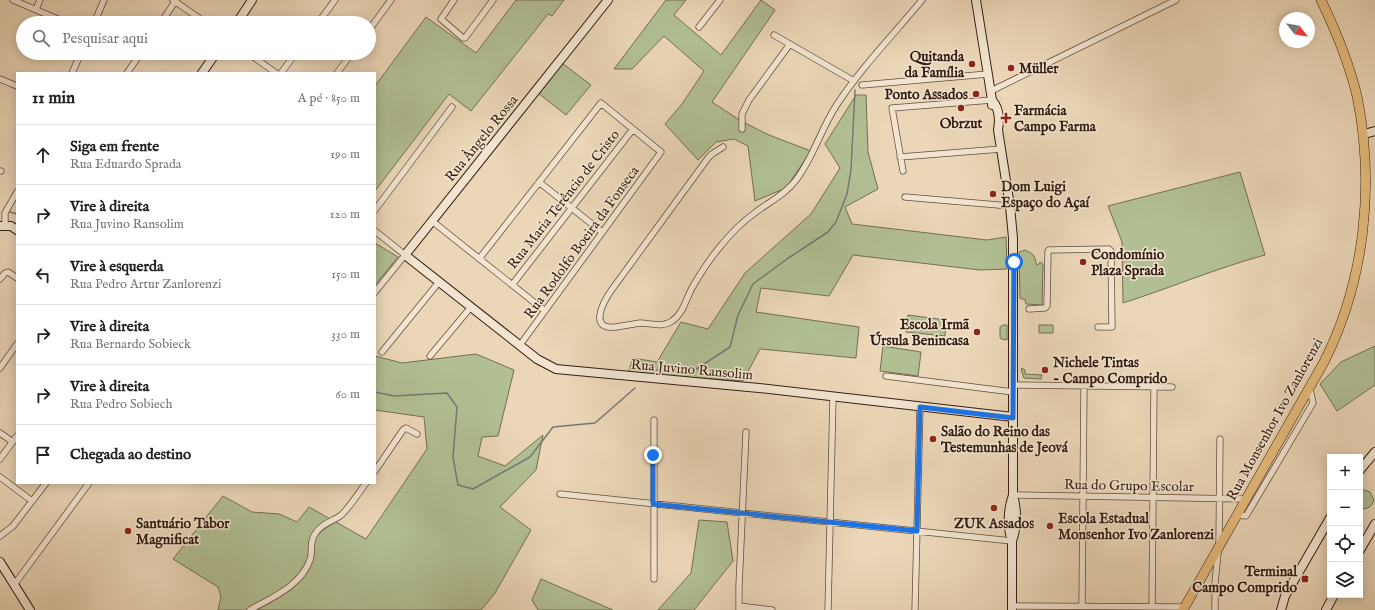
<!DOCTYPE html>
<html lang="pt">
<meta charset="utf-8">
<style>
:root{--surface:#fff;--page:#f2f2f2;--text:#222;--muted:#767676;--line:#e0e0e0}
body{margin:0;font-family:"IM FELL English",serif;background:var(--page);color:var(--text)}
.controls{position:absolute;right:12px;bottom:12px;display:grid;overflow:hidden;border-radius:0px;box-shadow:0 2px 10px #0003}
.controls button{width:36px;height:36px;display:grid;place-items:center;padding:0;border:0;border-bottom:1px solid var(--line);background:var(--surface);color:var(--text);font:20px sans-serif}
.compass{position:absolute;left:1279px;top:12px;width:36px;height:36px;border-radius:50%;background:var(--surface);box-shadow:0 2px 10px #0003;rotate:121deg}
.stop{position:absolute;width:12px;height:12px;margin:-9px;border:3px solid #1a73e8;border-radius:50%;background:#fff}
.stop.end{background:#1a73e8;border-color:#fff;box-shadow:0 1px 4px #0008}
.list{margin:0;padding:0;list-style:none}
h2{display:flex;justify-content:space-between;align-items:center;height:52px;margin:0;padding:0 16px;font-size:17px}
h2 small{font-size:13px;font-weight:400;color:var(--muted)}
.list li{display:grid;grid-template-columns:26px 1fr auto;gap:12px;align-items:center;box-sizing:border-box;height:60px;padding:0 16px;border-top:1px solid var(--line)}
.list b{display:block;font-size:15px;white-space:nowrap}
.list p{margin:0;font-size:13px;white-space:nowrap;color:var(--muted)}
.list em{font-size:13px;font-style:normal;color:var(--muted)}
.icon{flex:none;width:22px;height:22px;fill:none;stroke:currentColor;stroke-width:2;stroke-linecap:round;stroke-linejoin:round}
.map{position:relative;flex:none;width:1375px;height:610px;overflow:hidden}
.search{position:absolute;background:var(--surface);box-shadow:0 2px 10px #0003;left:16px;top:16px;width:360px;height:44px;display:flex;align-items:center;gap:10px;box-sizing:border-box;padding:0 14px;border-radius:22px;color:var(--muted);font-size:15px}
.panel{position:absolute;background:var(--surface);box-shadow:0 2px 10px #0003;left:16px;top:72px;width:360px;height:412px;border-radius:0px}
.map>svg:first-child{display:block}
.green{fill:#b1bf93;stroke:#746e53}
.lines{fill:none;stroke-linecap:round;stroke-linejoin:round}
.stream{stroke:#747977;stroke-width:1.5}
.street-casing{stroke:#634c3c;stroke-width:7}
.secondary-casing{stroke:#361e13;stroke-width:10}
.primary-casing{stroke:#361e13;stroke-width:10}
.street{stroke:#f2e4d0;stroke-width:5.5}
.secondary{stroke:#f2e4d0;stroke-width:8}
.primary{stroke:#e6bb7c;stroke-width:9}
.route{stroke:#1a73e8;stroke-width:5}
.poi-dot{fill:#8f2418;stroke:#f2e4d0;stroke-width:1.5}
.labels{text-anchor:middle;stroke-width:3;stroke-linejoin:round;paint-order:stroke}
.poi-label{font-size:14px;font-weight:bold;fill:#361e13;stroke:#f2e4d0;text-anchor:start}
.street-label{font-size:14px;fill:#361e13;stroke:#f2e4d0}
</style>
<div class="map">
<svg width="1375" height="610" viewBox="0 0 1375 610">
<rect width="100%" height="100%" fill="#ebd6b7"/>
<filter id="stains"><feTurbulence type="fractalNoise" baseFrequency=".005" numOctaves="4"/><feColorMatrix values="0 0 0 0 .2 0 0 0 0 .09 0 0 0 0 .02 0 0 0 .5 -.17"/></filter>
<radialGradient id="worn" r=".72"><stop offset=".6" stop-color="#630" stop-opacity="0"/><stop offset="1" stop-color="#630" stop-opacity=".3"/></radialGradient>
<path class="green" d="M516,0H564L552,16L548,14L471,111L449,94L375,191V86L426,17L476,53Z
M666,0H686L674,15L721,55L761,0L775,10L712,102L741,121L769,135L811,151L786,188L755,201L748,146L734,139L716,142L698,160L665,124L682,104L704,71L664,36L632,69H614Z
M562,63L591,85L566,115L538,93Z
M856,95H866L868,152L878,189L845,207L852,224L987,240L1006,237L1007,269L980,270L853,255L829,296L761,288L756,312L859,327L856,358L760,349L743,381L628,373L633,358L657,362L681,322L708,329L745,273L811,214L840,168L825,144Z
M1240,172L1265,255C1217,268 1170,288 1123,303L1122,242L1108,206Z
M375,243L398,257L375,285Z
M1025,250C1032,253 1036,256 1036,264L1038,265L1040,262L1043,264L1042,305L1026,304L1025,300L1020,298L1019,252Z
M908,315L946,320L945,336L906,332Z
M1003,325H1007V340L1001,339L1000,337V327Z
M1039,325H1053V333H1039Z
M883,346L921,352L918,376L880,371Z
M1375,346V385L1337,411L1320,384L1341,362Z
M476,354L514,370L498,436L482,437L478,456L505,466L543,435L536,470L500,507L531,530L495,593L481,610H218L221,597L218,587L173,559L223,496L252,512L279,514L297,522L309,507L366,539L427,449L424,417L375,410V356L402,363Z
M1022,368L1025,370V374L1042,375L1041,379L1024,378L1021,369Z
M1364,490L1370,492L1374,500C1372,507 1367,510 1360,508V491Z
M699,520L727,522L733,561L694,610H658L691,573Z
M541,579L613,610H538L532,600Z"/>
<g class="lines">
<path class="stream" d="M10,212L17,214
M653,370H695L730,347L738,315L753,284L787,259L828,232L836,222L847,194L851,170L855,90
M375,392L394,396L447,393L457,407L453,457L458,485L473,489L530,457L553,427L595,423L635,388"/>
<defs>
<path id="street" d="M13,0L67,23
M173,0L206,23
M454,0L441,19L463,38H465L493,0
M36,9L40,0
M94,23L104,0
M161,23L176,0
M318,23L335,0
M699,27L720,0
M369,30L391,0
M774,35L854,81
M248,53L276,73
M72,73L81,53
M127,73L141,53
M281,73L296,53
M337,73L352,53
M0,79L17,86
M862,85L988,74
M991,91L1176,0
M742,129V114L749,100L790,44
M723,147L712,154L708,158L613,288C602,303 586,334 622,326C628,325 634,324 640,323C651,323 662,328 672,321C683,314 686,299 692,288C700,274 709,260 719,248C730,234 742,222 756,212C769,202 786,194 796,180C813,158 821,129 836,106C860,69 894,34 922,0
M900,157L1001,149
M0,171H1
M903,171L892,108L992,100
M539,182L602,232
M905,197L1010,206
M375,210L452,107
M432,221L545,311
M5,225V213L17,192
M375,231L405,255L375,292
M479,259L601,103L661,152L520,345
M0,279L5,273L8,272L17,278
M512,285L633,129
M1029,309L1045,308L1047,306L1048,251L1049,250L1109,249L1111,251L1112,327H1098
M382,352L439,282
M430,356L471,307
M0,368L17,344
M886,376L1013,392
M1013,385L1172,387
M654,420V579
M0,433L13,442
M0,459L17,436
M375,471L403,430L406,428L417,434
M0,477L32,501
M560,494L1012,541
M1013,495L1245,499
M1236,515L1246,516L1313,403L1310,389
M0,536L13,526L46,483
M1219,544L1220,439
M14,585L89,483
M739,606L772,610
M1012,606L1185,607
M1082,606L1084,386
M1152,607L1154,387
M250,610C271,598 301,586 310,560C313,551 309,542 315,534C321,524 331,522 340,516C347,511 360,491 366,483
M739,610V586L746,432
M828,610L833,397
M915,610L920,407
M1215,610V583L1218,553"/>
<path id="secondary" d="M608,0L405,255L537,359L556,369L759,388L1013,417
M976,0L992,100V105
M237,23L252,0
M202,73L216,53
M992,100C999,108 1000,119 998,130L1010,206L1013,238V495C1017,510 1017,527 1012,541V610
M1364,134L1375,131
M0,226H11L17,230
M1360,470L1375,452
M1012,541C1007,527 1008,509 1013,495
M1360,550L1375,524
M0,562L30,610
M1281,610L1285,596L1330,518
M1326,610L1334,595"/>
<path id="primary" d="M1183,610L1324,362C1365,281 1375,185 1357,96C1349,63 1336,31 1321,0"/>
</defs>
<use href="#street" class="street-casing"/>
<use href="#secondary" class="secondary-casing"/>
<use href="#primary" class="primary-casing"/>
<use href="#street" class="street"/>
<use href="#secondary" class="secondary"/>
<use href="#primary" class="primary"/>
</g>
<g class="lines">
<path class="route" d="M653,455V504L917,531L920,407L1013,418L1014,262"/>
</g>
<g class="poi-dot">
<circle cx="972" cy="64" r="4"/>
<circle cx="1011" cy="68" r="4"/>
<circle cx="976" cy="94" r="4"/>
<circle cx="961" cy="108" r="4"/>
<path d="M1004 112h4v4h4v4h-4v4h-4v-4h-4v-4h4z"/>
<circle cx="993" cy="194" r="4"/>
<circle cx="1083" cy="262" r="4"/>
<circle cx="977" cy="332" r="4"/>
<circle cx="1045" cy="370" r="4"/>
<circle cx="933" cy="439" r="4"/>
<circle cx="994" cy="508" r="4"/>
<circle cx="1050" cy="526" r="4"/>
<circle cx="128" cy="531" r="4"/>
<rect x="1301" y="575" width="8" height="8" rx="2"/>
</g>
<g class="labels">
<g class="poi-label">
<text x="964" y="61" text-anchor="end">Quitanda<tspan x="964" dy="16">da Família</tspan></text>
<text x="1019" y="73">Müller</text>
<text x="968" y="99" text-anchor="end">Ponto Assados</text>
<text x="1014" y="115">Farmácia<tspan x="1014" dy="16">Campo Farma</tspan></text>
<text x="961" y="128" text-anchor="middle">Obrzut</text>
<text x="1001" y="191">Dom Luigi<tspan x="1001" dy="16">Espaço do Açaí</tspan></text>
<text x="1091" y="259">Condomínio<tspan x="1091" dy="16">Plaza Sprada</tspan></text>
<text x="969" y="329" text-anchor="end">Escola Irmã<tspan x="969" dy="16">Úrsula Benincasa</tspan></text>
<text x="1053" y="367">Nichele Tintas<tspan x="1053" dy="16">- Campo Comprido</tspan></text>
<text x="941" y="436">Salão do Reino das<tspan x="941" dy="16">Testemunhas de Jeová</tspan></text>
<text x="1058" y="523">Escola Estadual<tspan x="1058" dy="16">Monsenhor Ivo Zanlorenzi</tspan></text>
<text x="136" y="528">Santuário Tabor<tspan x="136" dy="16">Magnificat</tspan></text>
<text x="994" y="528" text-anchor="middle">ZUK Assados</text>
<text x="1297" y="576" text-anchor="end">Terminal<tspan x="1297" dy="16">Campo Comprido</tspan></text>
</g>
<g class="street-label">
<text transform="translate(481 138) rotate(-51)" y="5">Rua Ângelo Rossa</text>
<text transform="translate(563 199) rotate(-52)" y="5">Rua Maria Terêncio de Cristo</text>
<text transform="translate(581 242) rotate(-54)" y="5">Rua Rodolfo Boeira da Fonseca</text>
<text transform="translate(692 369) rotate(5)" y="5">Rua Juvino Ransolim</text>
<text transform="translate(1274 419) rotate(-61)" y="5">Rua Monsenhor Ivo Zanlorenzi</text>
<text transform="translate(1129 485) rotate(1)" y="5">Rua do Grupo Escolar</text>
</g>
</g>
<rect width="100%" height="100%" filter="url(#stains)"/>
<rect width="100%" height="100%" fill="url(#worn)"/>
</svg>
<div class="controls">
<button>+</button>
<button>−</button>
<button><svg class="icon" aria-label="locate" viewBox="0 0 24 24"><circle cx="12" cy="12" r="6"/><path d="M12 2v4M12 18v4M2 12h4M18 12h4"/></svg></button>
<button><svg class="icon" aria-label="layers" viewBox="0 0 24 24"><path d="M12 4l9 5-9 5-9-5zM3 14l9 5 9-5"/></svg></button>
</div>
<svg class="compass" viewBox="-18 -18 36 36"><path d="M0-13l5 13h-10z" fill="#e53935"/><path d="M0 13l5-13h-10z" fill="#767676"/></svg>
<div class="stop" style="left:1014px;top:262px"></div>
<div class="stop end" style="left:653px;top:455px"></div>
<div class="search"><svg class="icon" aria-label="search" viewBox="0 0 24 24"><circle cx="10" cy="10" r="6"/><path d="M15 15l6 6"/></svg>Pesquisar aqui</div>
<section class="panel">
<h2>11 min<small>A pé · 850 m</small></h2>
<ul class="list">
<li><svg class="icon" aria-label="ahead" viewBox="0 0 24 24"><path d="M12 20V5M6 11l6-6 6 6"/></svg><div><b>Siga em frente</b><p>Rua Eduardo Sprada</p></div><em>190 m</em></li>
<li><svg class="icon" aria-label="right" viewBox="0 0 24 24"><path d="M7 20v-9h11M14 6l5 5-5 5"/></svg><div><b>Vire à direita</b><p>Rua Juvino Ransolim</p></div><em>120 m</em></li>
<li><svg class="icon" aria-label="left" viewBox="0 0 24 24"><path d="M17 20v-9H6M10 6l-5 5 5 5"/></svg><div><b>Vire à esquerda</b><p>Rua Pedro Artur Zanlorenzi</p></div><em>150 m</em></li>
<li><svg class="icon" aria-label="right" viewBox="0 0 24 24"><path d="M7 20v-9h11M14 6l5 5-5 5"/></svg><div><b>Vire à direita</b><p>Rua Bernardo Sobieck</p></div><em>330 m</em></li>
<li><svg class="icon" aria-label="right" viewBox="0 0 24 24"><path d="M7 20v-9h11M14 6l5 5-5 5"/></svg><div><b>Vire à direita</b><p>Rua Pedro Sobiech</p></div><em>60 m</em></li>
<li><svg class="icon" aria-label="arrive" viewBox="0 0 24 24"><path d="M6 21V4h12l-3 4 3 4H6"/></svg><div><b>Chegada ao destino</b></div></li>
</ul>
</section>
</div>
